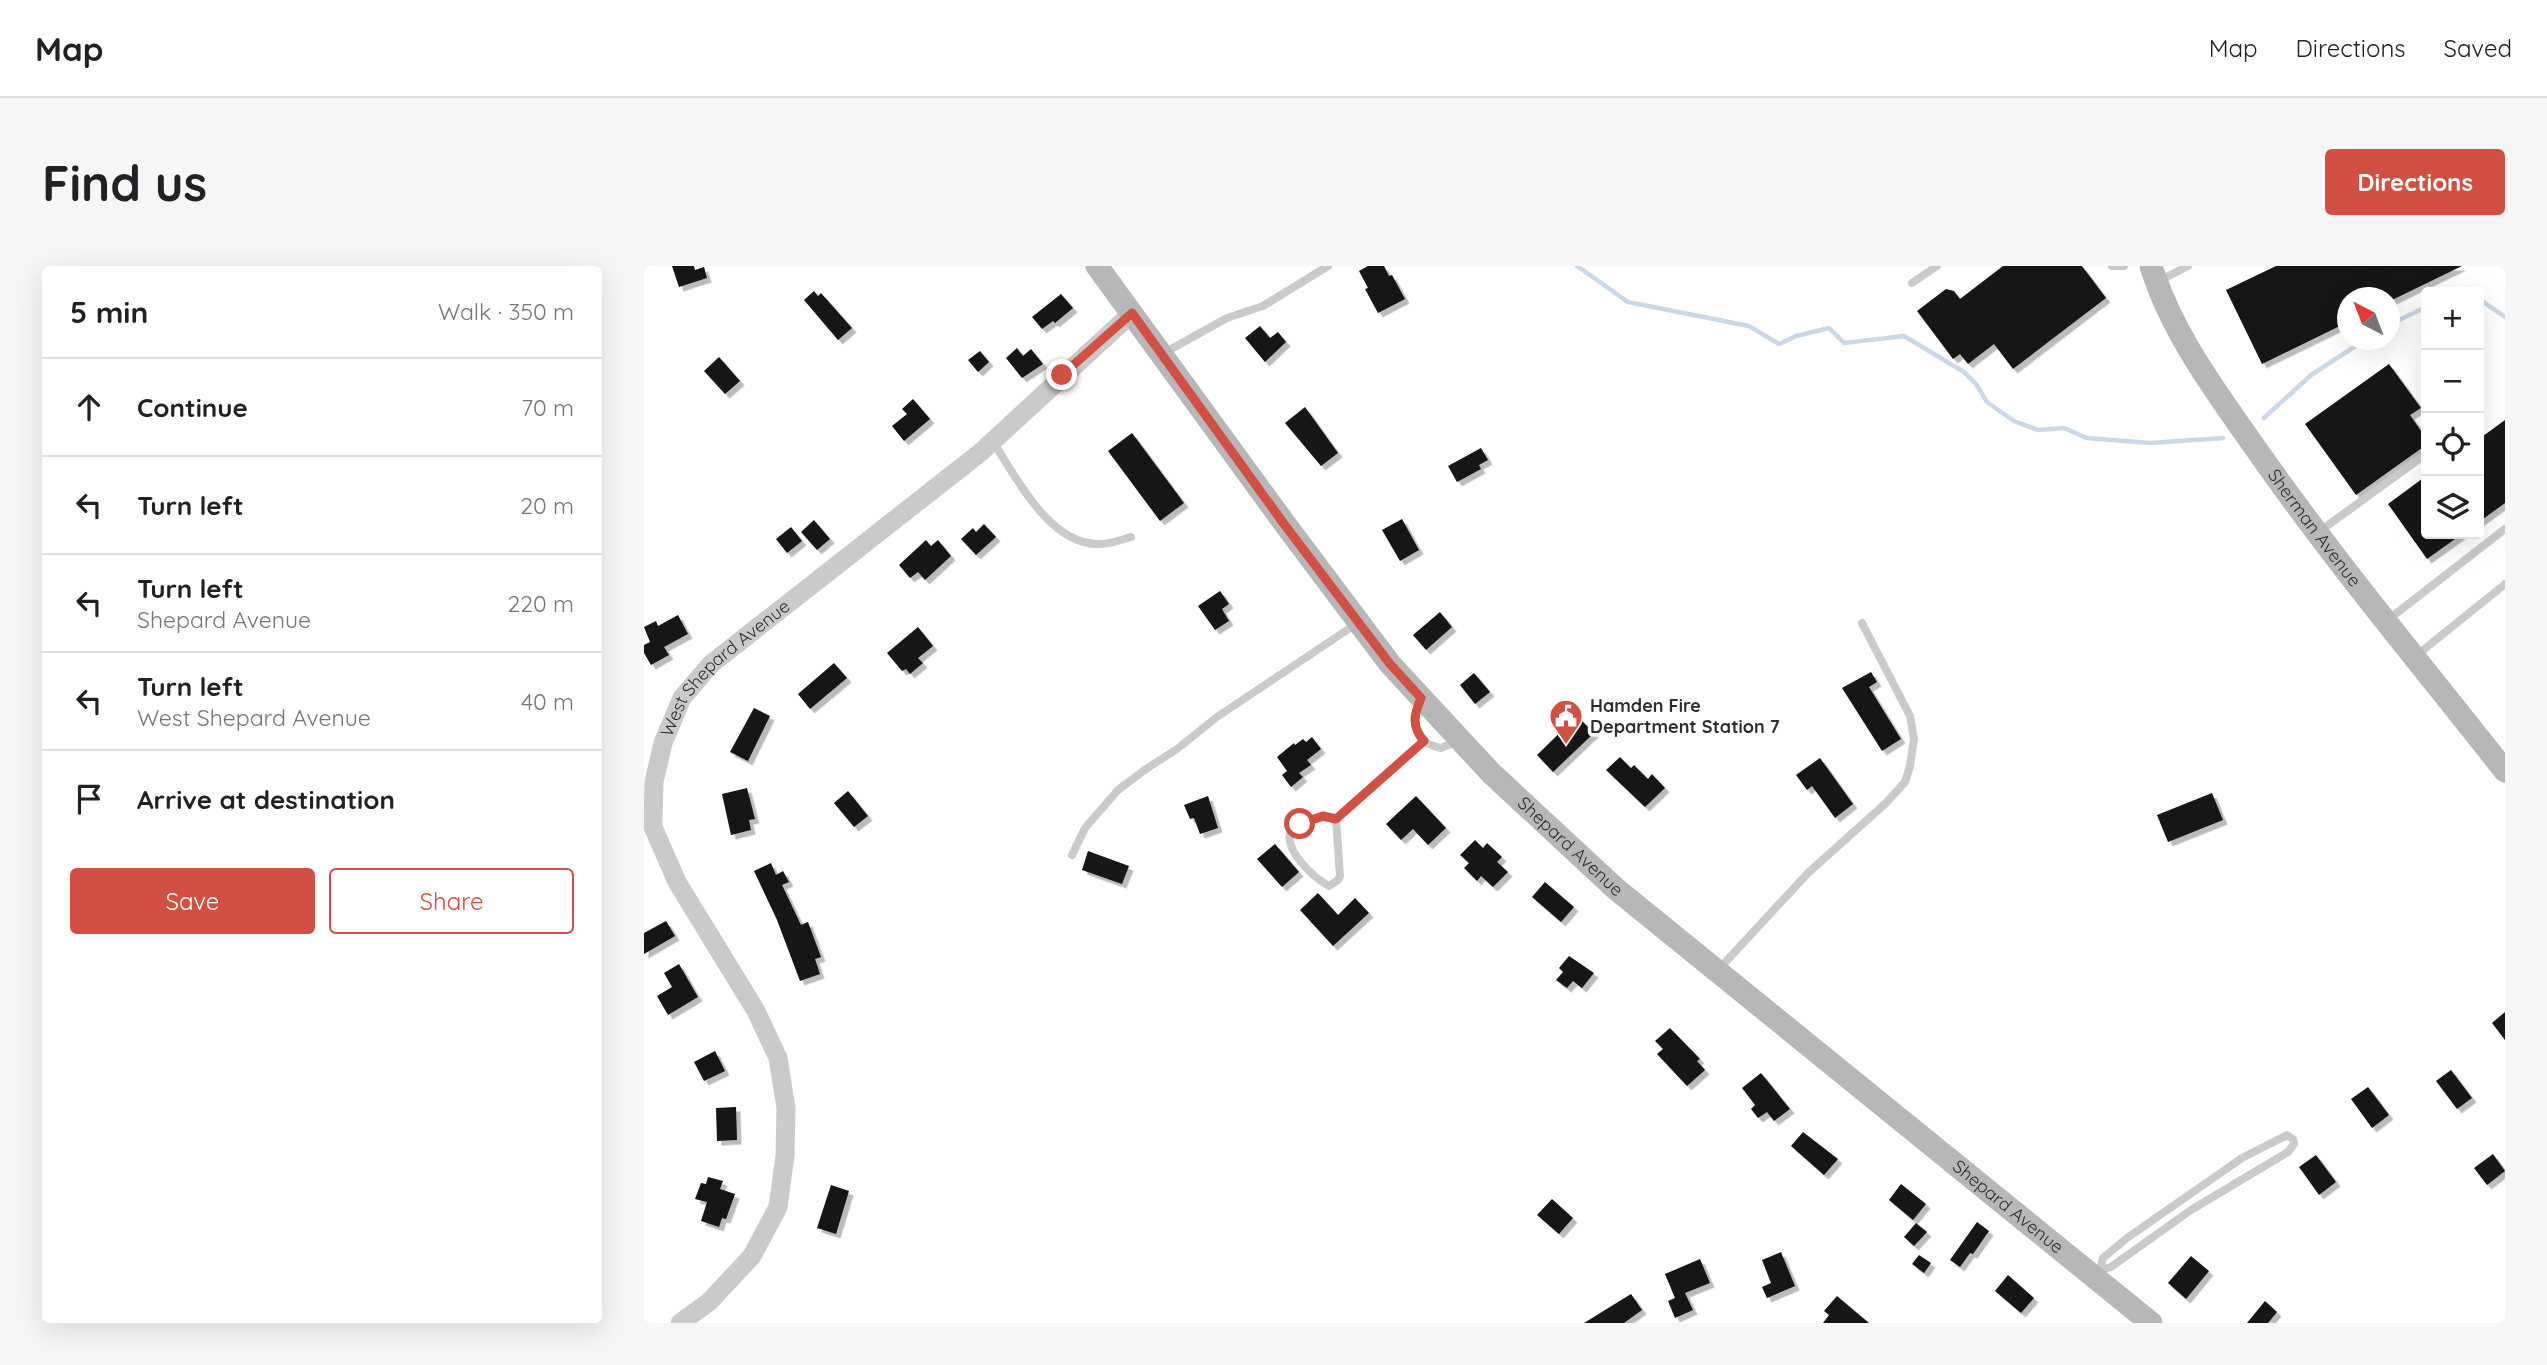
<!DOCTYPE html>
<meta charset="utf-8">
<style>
:root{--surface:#fff;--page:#f6f6f6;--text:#202124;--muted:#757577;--line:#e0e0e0;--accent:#d14f43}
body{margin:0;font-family:Quicksand,sans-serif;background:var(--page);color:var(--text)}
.controls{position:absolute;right:21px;top:21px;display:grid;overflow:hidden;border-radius:7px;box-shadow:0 7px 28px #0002}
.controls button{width:63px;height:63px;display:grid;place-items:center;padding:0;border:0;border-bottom:2px solid var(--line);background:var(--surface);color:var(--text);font:35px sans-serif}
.compass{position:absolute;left:1693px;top:21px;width:63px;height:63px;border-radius:50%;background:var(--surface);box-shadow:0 7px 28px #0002;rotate:318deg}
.stop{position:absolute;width:21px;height:21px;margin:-16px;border:5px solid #d14f43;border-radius:50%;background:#fff}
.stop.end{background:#d14f43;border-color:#fff;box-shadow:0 2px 7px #0008}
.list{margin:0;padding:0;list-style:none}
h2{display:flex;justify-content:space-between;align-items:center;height:91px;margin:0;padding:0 28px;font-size:30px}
h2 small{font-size:23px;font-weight:400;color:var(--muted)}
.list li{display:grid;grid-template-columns:46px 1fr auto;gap:21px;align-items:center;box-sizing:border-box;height:98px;padding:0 28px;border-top:2px solid var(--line)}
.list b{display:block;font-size:26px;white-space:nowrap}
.list p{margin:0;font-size:23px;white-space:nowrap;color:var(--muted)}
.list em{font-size:23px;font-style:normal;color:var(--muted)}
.actions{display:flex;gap:14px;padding:21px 28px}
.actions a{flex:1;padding:16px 0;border:2px solid var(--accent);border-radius:7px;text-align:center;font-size:24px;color:var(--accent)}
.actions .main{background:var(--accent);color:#fff}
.icon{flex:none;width:38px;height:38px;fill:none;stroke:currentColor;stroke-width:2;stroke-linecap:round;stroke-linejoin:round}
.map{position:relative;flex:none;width:1861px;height:1057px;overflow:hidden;border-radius:7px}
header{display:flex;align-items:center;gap:42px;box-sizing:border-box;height:98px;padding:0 35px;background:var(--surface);border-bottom:2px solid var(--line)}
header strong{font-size:33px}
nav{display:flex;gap:38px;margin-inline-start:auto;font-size:24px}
.intro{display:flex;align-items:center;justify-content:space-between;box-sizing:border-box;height:168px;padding:0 42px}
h1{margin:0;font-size:49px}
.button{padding:18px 32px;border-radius:7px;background:var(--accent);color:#fff;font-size:24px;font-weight:700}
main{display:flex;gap:42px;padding:0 42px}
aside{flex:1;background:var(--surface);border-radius:7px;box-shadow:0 7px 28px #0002}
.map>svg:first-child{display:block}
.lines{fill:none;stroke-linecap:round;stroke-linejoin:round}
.stream{stroke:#cbd8e7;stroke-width:4.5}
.building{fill:#141414;filter:url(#shadow)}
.service{stroke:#cacaca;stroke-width:8}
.tertiary{stroke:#cacaca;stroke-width:19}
.secondary{stroke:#b7b7b7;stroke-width:23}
.route{stroke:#d14f43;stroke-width:9}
.labels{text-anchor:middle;stroke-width:7;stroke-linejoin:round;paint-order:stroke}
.street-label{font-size:18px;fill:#2d2d2d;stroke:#fff}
.poi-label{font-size:18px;font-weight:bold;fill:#2d2d2d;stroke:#fff;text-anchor:start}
</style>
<header>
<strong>Map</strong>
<nav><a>Map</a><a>Directions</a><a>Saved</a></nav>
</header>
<div class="intro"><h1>Find us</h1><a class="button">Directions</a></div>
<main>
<aside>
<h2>5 min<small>Walk · 350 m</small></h2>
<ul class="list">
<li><svg class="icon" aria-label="ahead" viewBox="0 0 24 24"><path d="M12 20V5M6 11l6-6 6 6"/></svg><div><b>Continue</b></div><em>70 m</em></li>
<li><svg class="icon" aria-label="left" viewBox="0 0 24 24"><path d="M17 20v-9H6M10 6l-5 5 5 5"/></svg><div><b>Turn left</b></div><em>20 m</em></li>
<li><svg class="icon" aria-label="left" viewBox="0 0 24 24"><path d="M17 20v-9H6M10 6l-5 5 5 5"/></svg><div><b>Turn left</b><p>Shepard Avenue</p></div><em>220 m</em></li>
<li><svg class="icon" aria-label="left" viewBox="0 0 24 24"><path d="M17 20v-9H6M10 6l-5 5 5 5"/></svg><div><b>Turn left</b><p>West Shepard Avenue</p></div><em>40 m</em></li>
<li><svg class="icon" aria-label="arrive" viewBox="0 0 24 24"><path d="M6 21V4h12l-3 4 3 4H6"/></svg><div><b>Arrive at destination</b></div></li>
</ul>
<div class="actions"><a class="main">Save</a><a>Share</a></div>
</aside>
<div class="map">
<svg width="1861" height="1057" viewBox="0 0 1861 1057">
<defs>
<filter id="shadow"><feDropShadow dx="4.5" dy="4.5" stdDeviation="0" flood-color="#0004"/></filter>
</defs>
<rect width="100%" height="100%" fill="#fff"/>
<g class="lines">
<path class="stream" d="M933,0L984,36L1105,60L1135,78L1152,70L1185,62L1200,77L1260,70L1320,106L1332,118L1343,136L1370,155L1394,164L1420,162L1443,172L1506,177L1579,172
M1835,33L1861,51
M1745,59L1782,41
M1620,152L1667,109L1721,74"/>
</g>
<path class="building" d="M28,0H50L51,4L60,1L63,12L35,21Z
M724,0H740L745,10L748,9L761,33L734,47L721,23L724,22L715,5Z
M1359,0H1438L1462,32L1369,103L1350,78L1324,98L1316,88L1309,93L1273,45L1302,23L1310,25L1316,33Z
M1632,0H1818L1746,35V32H1704V56L1618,98L1582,24Z
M170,25L174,30L177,27L208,62L194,74L160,34Z
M417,28L429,42L411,57L409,55L398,63L388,51Z
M616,60L626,72L634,66L642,76L621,96L601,72Z
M373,82L379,90L387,83L399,98L378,112L362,92Z
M336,85L345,96L334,106L324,94Z
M75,91L96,115L81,128L60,105Z
M1745,98L1777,142L1766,149L1782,172V179L1712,229L1661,158Z
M269,133L286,153L260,175L248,160L263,148L258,143Z
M661,141L694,187L677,200L641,157Z
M1861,154V237L1835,256V173Z
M488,167L540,237L516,255L464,185Z
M837,182L844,194L835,199L837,203L813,216L804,200Z
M1782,210V268H1818L1783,293L1744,238Z
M758,253L775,284L756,295L738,264Z
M170,254L186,273L173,284L157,266Z
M340,258L352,271L332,289L317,273L329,262L332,266Z
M147,261L158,275L143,287L132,273Z
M282,274L287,280L294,274L307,290L281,314L274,306L266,312L255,299Z
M576,325L585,338L578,343L585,355L571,364L554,340Z
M796,346L808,361L782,384L769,369Z
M34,349L44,368L20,381L25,389L7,399L0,387V379L6,376L0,361L12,355L14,360Z
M274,361L289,380L274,392L279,397L266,408L262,403L258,405L243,387Z
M190,397L203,412L166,443L154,428Z
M1227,406L1233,416L1225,421L1257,473L1238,485L1198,422Z
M830,407L846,426L831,438L816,419Z
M110,442L126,450L104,495L86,486Z
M933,450L950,467L909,506L893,489Z
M668,471L677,483L663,494L667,499L655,507L659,511L647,521L638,509L643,505L633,491L650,477L651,479L659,473L662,476Z
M976,491L987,502L990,499L1004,513L1008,508L1021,522L1001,541L962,504Z
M1176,492L1209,538L1191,552L1168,520L1163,524L1152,509Z
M103,522L111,553L105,554L107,564L87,569L78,528Z
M204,525L224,550L210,561L190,537Z
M1568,527L1579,554L1524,576L1513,549Z
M564,530L574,562L556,568L550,552L546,553L540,539Z
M772,530L802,562L784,579L769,563L757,574L742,558Z
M831,574L839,582L843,577L858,591L853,596L864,606L849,621L837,610L833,615L820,602L825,597L816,589Z
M631,578L655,606L638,621L613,593Z
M444,585L485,600L478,618L438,604Z
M127,597L132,609L139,605L145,616L138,619L157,659L164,656L177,691L171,693L176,708L156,715L133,654L110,605Z
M901,616L930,641L917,656L888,631Z
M674,627L694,649L711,632L725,647L689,680L656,644Z
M22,655L31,670L0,688V667Z
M925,690L950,707L938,722L929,715L923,722L912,714L919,706L915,702Z
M35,698L54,731L24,749L13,730L28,721L20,707Z
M1861,746V774L1848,757Z
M1026,762L1056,793L1053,795L1061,804L1043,820L1013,788L1019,783L1011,775Z
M71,785L81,805L60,815L50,796Z
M1807,804L1828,832L1813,843L1792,815Z
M1117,807L1146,843L1130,855L1123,846L1114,852L1107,843L1111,839L1098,822Z
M1724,821L1745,849L1728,862L1707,833Z
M92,841L93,874L73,875L72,842Z
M1159,866L1194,893L1180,909L1147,880Z
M1849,888L1861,905L1843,919L1830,902Z
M1672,889L1692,916L1675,929L1655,901Z
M64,911L79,915L76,923L91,928L82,953L78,952L75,961L57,955L63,936L51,933L57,917L62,918Z
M1257,918L1282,938L1269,954L1245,934Z
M187,919L205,925L192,968L173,962Z
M908,933L929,952L915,968L893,949Z
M1333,956L1345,965L1329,988L1326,987L1316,1001L1306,994Z
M1272,957L1283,966L1270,980L1260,971Z
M1137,986L1151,1020L1123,1032L1118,1021L1127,1017L1118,994Z
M1275,989L1287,997L1280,1007L1268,998Z
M1547,990L1565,1005L1542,1033L1524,1017Z
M1056,993L1066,1017L1041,1027L1049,1044L1031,1052L1024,1035L1031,1032L1021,1008Z
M1364,1009L1390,1032L1377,1047L1351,1025Z
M987,1028L998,1044L980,1057H940Z
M1193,1030L1225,1057H1179L1185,1049L1180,1045Z
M1621,1035L1633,1046L1624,1057H1603Z"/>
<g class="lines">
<path class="service" d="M1468,0H1480
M1515,15L1544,0
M1268,17L1293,0
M520,87L583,52L619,40L684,0
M350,177C372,212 407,280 456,278C466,278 477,274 487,271
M1676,265L1782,188
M1745,353L1861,263
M1773,389L1861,318
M776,434C767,457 770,477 797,482L814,475
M692,553L696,610L694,614L685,620C670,612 642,586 646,568C658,553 674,549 692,553L780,475
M428,589L441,562L474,524L502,503L533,483L573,451L712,358
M1075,703L1164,607L1242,537L1261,516L1266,500L1270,473L1266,450L1218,357
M1451,1008L1456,1004L1459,992L1483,972L1598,892L1643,869L1649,873L1650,878L1644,886L1547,944L1467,1001L1456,1004"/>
<path class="tertiary" id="s1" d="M36,1057L65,1036L108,990L134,941L141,890L142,842L134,792L112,745L33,616L9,561L10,516L19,477L38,432L67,398L337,186L488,47"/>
<g class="secondary">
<path id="s2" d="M453,0L641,258L746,398L847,507L972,623L1507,1057"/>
<path id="s3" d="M1507,0C1528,67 1570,123 1610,180C1688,292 1776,397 1861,505"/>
</g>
</g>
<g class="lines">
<path class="route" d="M418,109L488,47L640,258L746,398L777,432C770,449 767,460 780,475L692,553L679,550L656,558"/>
</g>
<defs>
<symbol id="civic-pin" viewBox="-11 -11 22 30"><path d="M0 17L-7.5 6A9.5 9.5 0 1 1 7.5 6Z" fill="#d14f43" stroke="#fff"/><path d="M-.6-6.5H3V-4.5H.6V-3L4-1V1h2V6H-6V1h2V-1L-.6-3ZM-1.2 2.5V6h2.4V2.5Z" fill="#fff"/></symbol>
</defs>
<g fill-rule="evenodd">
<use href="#civic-pin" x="903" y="431" width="38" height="52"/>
</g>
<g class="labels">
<g class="street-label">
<text dy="6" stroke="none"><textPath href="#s3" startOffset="310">Sherman Avenue</textPath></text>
<text dy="6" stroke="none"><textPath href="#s1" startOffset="752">West Shepard Avenue</textPath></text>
<text dy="6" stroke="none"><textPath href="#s2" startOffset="751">Shepard Avenue</textPath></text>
<text dy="6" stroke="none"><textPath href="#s2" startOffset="1318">Shepard Avenue</textPath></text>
</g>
<g class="poi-label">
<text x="946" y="446">Hamden Fire<tspan x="946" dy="21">Department Station 7</tspan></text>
</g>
</g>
</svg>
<div class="controls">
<button>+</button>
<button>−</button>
<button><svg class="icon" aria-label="locate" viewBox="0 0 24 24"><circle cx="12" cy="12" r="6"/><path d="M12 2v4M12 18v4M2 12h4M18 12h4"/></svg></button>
<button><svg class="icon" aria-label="layers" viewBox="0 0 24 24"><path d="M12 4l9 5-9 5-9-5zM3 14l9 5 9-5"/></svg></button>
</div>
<svg class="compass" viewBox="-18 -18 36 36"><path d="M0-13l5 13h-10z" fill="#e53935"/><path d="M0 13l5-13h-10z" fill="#757577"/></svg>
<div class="stop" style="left:656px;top:558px"></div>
<div class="stop end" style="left:418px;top:109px"></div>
</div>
</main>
